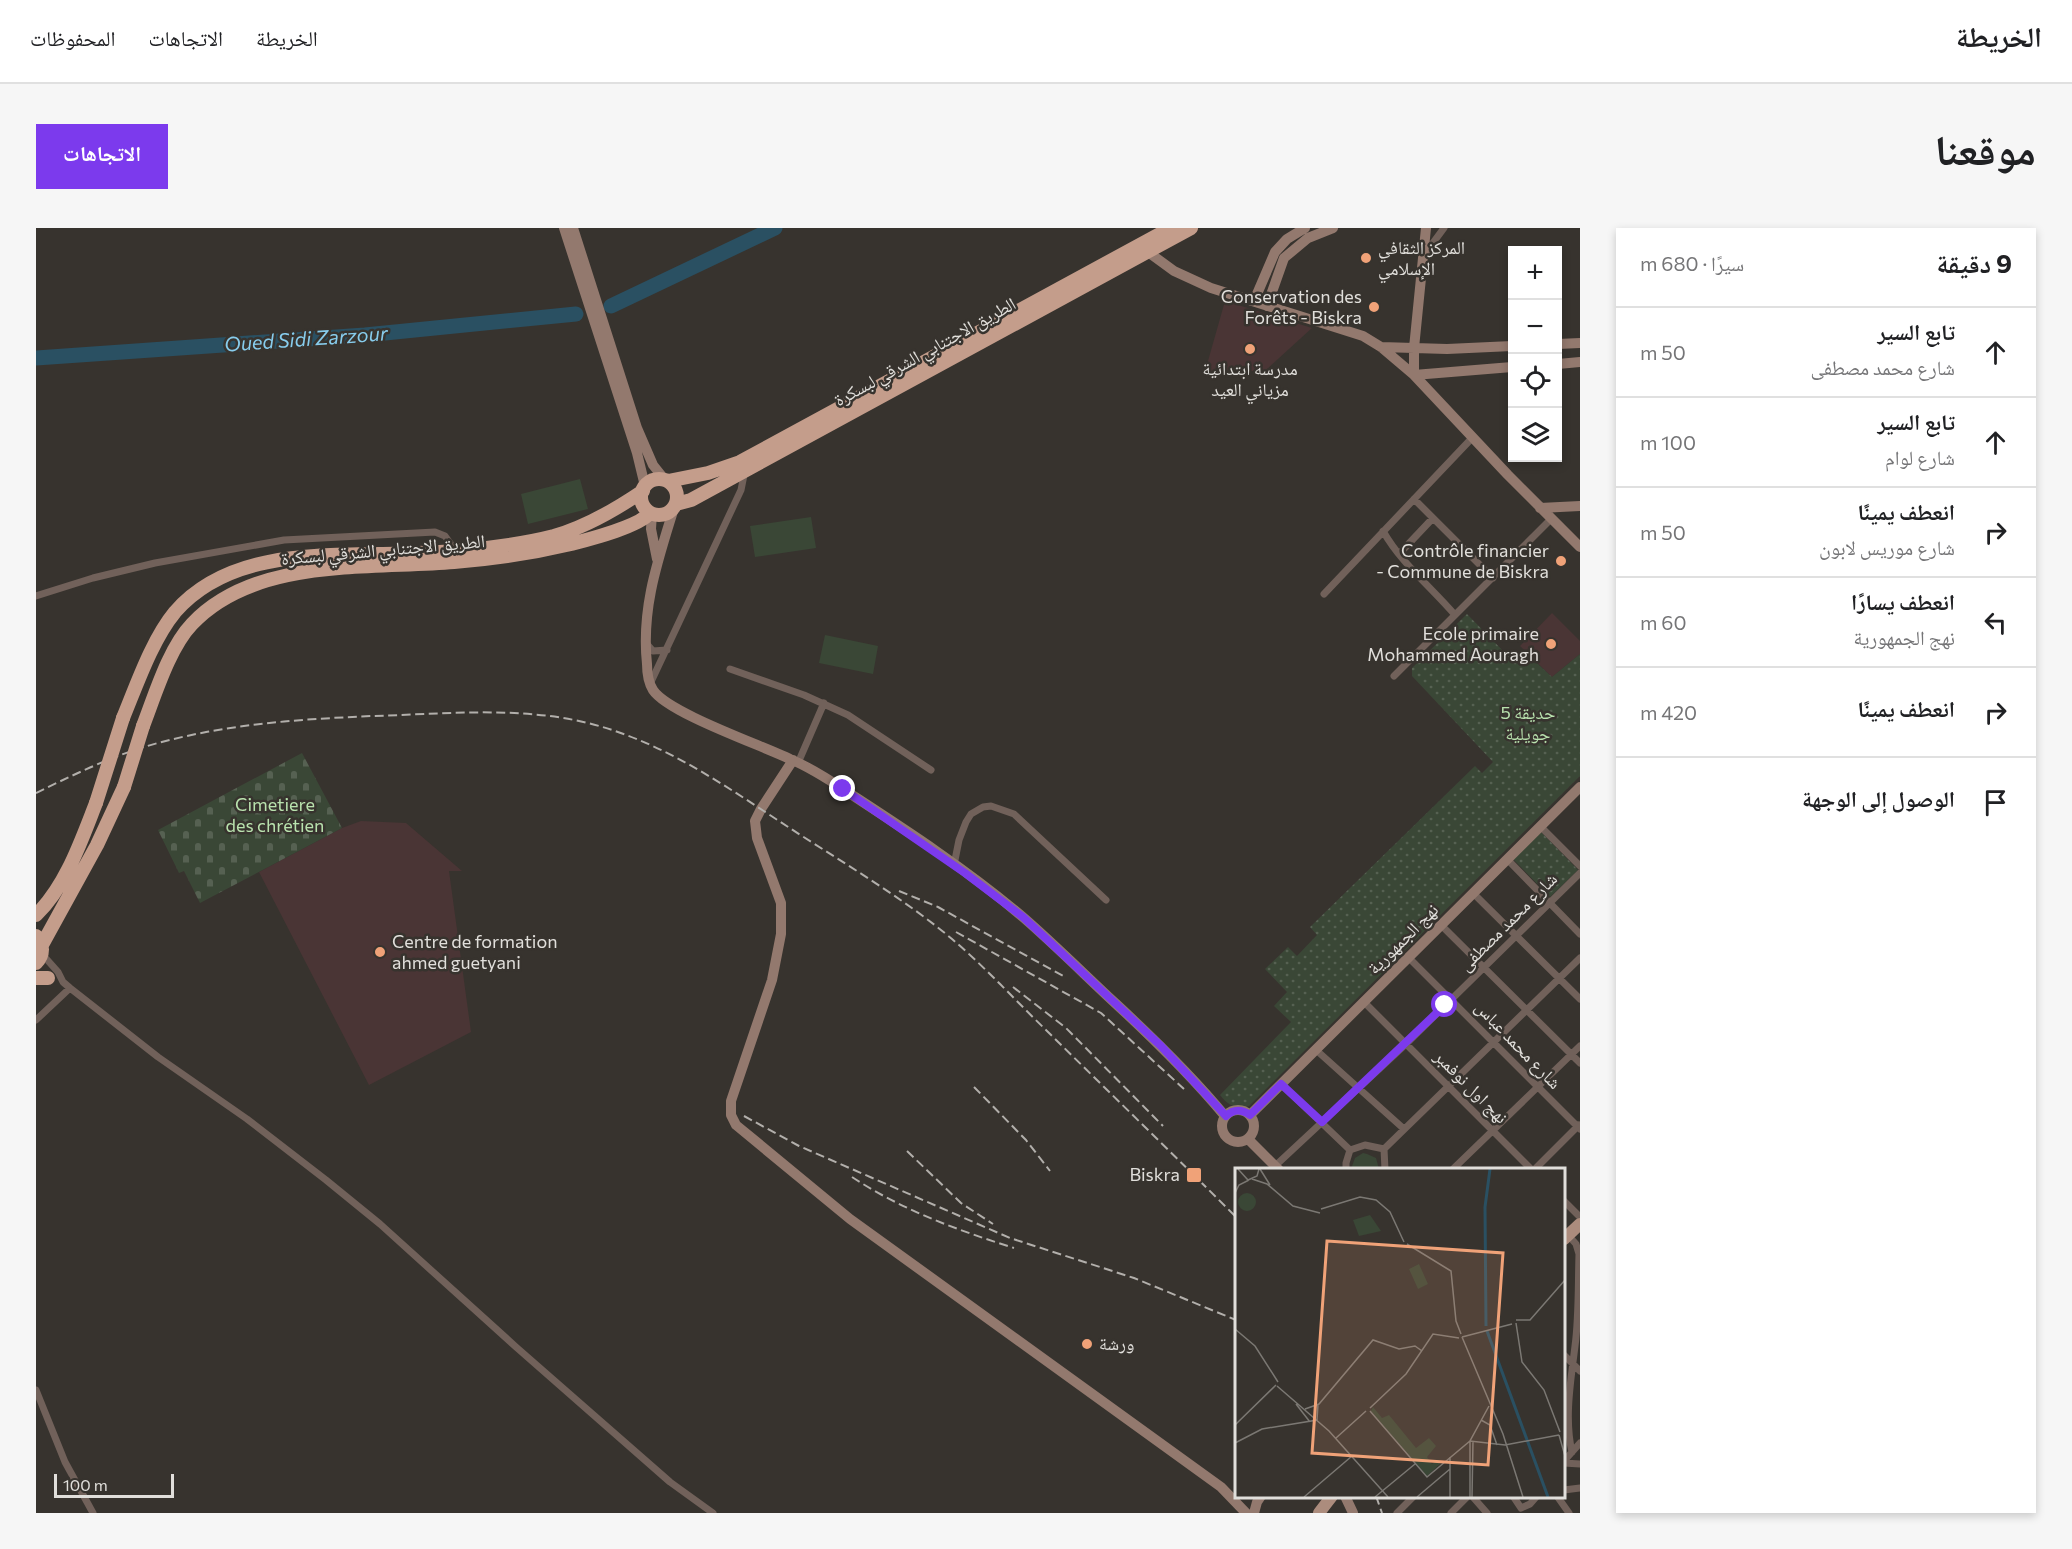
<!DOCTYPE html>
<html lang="ar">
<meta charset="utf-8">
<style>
:root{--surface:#fff;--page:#f6f6f6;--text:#202124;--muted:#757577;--line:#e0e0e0;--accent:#7c3aed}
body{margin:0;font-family:Commissioner,"Noto Naskh Arabic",sans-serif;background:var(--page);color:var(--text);direction:rtl}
.controls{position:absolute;right:18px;top:18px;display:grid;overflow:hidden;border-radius:0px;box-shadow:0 3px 9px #0003}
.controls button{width:54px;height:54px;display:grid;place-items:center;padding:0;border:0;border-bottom:2px solid var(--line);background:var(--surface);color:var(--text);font:30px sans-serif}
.scale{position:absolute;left:18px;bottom:15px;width:120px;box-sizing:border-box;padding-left:6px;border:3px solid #e1dfdb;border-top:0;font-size:16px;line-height:21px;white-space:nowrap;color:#e1dfdb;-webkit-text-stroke:4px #37332e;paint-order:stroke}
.stop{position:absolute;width:18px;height:18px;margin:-14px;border:4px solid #7c3aed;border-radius:50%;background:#fff}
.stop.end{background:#7c3aed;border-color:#fff;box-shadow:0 2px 6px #0008}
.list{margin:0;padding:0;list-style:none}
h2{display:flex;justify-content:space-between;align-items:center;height:78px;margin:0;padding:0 24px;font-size:26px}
h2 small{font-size:20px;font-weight:400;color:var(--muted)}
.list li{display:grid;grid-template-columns:39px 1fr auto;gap:18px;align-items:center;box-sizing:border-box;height:90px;padding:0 24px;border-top:2px solid var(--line)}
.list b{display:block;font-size:22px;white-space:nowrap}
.list p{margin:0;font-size:20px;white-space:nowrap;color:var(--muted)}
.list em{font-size:20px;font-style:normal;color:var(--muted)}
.icon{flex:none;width:33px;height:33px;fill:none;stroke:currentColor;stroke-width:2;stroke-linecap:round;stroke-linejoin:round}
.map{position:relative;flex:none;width:1544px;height:1285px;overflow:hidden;direction:ltr;border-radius:0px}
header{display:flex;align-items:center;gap:36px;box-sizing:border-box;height:84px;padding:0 30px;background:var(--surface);border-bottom:2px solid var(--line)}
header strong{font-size:28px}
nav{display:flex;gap:33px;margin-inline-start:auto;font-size:21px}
.intro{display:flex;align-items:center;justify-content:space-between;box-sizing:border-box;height:144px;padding:0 36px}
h1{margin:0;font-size:42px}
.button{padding:15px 27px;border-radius:0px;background:var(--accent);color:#fff;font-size:21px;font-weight:700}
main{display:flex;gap:36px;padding:0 36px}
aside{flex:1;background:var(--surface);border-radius:0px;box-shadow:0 3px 9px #0003}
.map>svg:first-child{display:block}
.commercial{fill:#4a3535}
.grass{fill:url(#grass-dots)}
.cemetery{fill:url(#cemetery-stones)}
.park{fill:#3a4736}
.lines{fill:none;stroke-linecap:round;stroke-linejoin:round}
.river{stroke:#2a5062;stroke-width:15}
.street{stroke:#71615a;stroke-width:7}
.secondary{stroke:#93796e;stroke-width:10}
.primary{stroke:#ac8c7d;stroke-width:12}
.highway{stroke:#c49d8b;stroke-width:14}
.rail{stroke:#b2afab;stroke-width:2;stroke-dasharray:9 4.5;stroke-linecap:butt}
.highway-bridge{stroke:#c49d8b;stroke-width:14}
.route{stroke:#7c3aed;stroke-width:8}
.poi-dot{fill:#f0a278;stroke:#37332e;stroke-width:2}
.labels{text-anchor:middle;stroke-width:5;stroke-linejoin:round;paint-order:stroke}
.poi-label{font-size:18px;fill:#e1dfdb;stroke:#37332e;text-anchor:end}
.street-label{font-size:18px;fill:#e1dfdb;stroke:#37332e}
.park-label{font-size:18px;fill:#b9e2ae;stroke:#37332e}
.water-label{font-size:20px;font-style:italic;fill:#87ccec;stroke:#37332e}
.inset-river{fill:none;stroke:#2a5062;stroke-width:3}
.inset-road{fill:none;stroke:#7b7873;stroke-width:1.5}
.view{fill:#f0a278;fill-opacity:0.15;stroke:#f0a278;stroke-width:3}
.inset-edge{fill:none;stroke:#e1dfdb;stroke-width:3}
</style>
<header>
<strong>الخريطة</strong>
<nav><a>الخريطة</a><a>الاتجاهات</a><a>المحفوظات</a></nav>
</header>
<div class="intro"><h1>موقعنا</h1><a class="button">الاتجاهات</a></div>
<main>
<aside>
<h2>9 دقيقة<small>سيرًا · 680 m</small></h2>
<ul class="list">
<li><svg class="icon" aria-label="ahead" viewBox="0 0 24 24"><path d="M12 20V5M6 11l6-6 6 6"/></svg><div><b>تابع السير</b><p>شارع محمد مصطفى</p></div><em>50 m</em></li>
<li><svg class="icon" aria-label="ahead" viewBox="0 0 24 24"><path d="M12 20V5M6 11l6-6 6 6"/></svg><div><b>تابع السير</b><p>شارع لوام</p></div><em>100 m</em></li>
<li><svg class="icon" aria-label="right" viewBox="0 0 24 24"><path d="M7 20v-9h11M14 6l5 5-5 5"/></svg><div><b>انعطف يمينًا</b><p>شارع موريس لابون</p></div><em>50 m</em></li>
<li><svg class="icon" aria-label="left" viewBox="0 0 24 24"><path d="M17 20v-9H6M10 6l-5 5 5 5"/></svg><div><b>انعطف يسارًا</b><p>نهج الجمهورية</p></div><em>60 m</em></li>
<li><svg class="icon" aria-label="right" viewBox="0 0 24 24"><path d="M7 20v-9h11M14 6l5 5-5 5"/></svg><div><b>انعطف يمينًا</b></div><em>420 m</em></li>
<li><svg class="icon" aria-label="arrive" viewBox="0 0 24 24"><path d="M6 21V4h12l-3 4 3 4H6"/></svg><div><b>الوصول إلى الوجهة</b></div></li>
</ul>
</aside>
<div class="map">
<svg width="1544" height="1285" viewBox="0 0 1544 1285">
<defs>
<pattern id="grass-dots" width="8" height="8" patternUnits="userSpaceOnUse" patternTransform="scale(1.5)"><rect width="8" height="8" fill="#3a4736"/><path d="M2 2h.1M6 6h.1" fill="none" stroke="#566152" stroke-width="1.8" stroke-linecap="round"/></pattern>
<pattern id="cemetery-stones" width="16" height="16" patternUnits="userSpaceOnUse" patternTransform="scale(1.5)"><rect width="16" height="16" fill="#3a4736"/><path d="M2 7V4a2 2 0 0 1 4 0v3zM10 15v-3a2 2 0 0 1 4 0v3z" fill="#566152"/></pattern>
</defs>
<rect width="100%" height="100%" fill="#37332e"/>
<path class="commercial" d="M1189,73L1276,100L1230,142L1168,147Z
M1516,385L1544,413V426L1516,449L1484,418Z
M325,593L370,595L426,643H413L435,804L333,857L223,644L306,600Z"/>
<path class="grass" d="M1431,386L1472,428L1490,425L1516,449L1544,426V548L1213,878C1200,882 1193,878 1184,867L1255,794L1238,778L1251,764L1229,741L1252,719L1261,728L1281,707L1274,699L1439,538L1446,545L1457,534L1376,448V440Z
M1505,604L1542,642L1514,669L1477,631Z"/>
<path class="cemetery" d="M266,525L306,600L164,675L148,643L143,645L122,602Z"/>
<path class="park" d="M544,251L552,281L492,296L485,266Z
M775,289L780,320L719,329L714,298Z
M789,407L842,418L837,446L783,435Z
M1327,925L1331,926L1340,930L1343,941H1315L1319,930Z"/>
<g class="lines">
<path class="river" d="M575,78L739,0
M0,130L329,107L540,86"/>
<path class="street" d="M1388,27L1408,0
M1378,271L1457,350
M1347,303C1365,335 1395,359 1419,387
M1363,326L1397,290
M1288,366L1437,209
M0,368L57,350L119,335L248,312L399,304L409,308L419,322
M610,415L617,423L631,422
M694,441L768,467L812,487L895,542
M1358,448L1515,291
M614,456L705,262L709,242
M762,535L788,475
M1504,598L1544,638
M1471,631L1544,706
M918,637L923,612L930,594L935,586L947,579L955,578L978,586L1070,672
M1437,665L1544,771
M1405,697L1544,835
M6,726L22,744L27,754L34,760L122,829L211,891L290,952L344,996L480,1119L634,1254L677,1285
M1372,729L1544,901
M1327,773L1496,942
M0,792L34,760
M1279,821L1368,901
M1245,856L1314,922
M1348,921L1544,730
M1239,938L1370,816L1544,645
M1310,942V935L1314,922L1329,917L1348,921L1349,942
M1416,942L1544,818
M1498,942L1543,897
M1528,973L1544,989
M1532,1007L1540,1016L1543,1026C1542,1057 1543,1088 1539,1118C1535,1152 1528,1190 1536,1224
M1528,1127L1544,1143
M0,1162L29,1234L57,1285
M1528,1233L1544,1215
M1528,1235L1544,1236
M1528,1262L1544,1260
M1436,1268L1451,1285
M1477,1268L1485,1280
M1521,1268L1533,1285
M1485,1280L1494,1276L1501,1268
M1361,1285L1378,1268
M1415,1285L1432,1268"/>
<path class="secondary" d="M528,0L601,225L609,258
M537,0L601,200L617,237L629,252
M1390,0L1378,120V147L1472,247L1544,319
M1112,24L1138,43L1175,60L1327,108L1345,119L1378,147L1476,139
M1218,73L1239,24L1251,11L1269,0
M1231,78L1248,30L1272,10L1297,0
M1522,116L1544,115
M1345,119L1411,121L1476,118
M1522,136L1544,134
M638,280C622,332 605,380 611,436C611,444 612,454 617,462C632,485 725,517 754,531C773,539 792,551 810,563C870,602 933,643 988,690C1019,717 1048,746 1078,774C1117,810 1155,847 1189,888
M1504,280L1544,278
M616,285L615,301L621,331
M757,532L725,581L719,593L721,610L745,675V706L736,752L695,873V887L700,897L814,991L1185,1259L1210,1285
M1186 898a16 16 0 1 1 32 0a16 16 0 1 1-32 0Z
M1214,887L1544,559
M1212,911L1243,942
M1309,1268L1317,1285
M1218,1285L1221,1274L1225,1268"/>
<path class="primary" d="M1528,1011L1544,996
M1283,1285L1296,1268"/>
<path class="highway" d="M605 269a18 18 0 1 1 36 0a18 18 0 1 1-36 0Z
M632,253L672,245L704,234L1135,0
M640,276L655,272L1155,0
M87,490C101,456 116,412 139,384C198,316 303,329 383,325C427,323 475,319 518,308C550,299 579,282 607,263
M107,498C119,467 133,420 156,396C219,329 334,341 418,334C458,331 497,325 535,316C554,311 602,299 614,285
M0,687C30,658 45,613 60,575
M0,708C8,716 8,727 0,735
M6,717L61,617L88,559
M0,750H12"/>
<path class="rail" d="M0,565C39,546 80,526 122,515C192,496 265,491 337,488C407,486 482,478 552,495C624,513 682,553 743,593C799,630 865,668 916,711C949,739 980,773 1011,803C1074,865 1138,927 1200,989
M863,663L902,679L1029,749
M920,704L1065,785L1148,861
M977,759L1030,800L1127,898
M938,859L990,912L1014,943
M708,888L763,918L974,1010L1098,1050L1200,1092
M871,923L925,975L957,996
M816,949C866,982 921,1002 978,1020
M1340,1268L1346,1285"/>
<path class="highway-bridge" d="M88,559L107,498
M60,575L87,490"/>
</g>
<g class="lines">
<path class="route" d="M807,561L929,645L987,689L1125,818L1190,888C1198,881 1205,881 1214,887L1245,856L1286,894L1409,777"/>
</g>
<g class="poi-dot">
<circle cx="1330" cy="30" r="6"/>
<circle cx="1338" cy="79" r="6"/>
<circle cx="1214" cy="121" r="6"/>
<circle cx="1525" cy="333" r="6"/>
<circle cx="1515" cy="416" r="6"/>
<circle cx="344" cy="724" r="6"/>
<rect x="1150" y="939" width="16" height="16" rx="3"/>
<circle cx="1051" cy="1116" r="6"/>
</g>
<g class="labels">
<g class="poi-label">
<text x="1342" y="26" text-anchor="start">المركز الثقافي<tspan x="1342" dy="21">الإسلامي</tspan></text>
<text x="1326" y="75">Conservation des<tspan x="1326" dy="21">Forêts - Biskra</tspan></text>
<text x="1214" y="147" text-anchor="middle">مدرسة ابتدائية<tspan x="1214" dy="21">مزياني العيد</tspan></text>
<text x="1513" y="329">Contrôle financier<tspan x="1513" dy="21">- Commune de Biskra</tspan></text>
<text x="1503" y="412">Ecole primaire<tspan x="1503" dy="21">Mohammed Aouragh</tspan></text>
<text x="356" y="720" text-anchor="start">Centre de formation<tspan x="356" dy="21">ahmed guetyani</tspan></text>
<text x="1144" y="953">Biskra</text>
<text x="1063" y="1122" text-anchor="start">ورشة</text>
</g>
<g class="street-label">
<text transform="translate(889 124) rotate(-29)" y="6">الطريق الاجتنابي الشرقي لبسكرة</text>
<text transform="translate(347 322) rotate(-5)" y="6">الطريق الاجتنابي الشرقي لبسكرة</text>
<text transform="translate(1472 694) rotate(-45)" y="6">شارع محمد مصطفى</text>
<text transform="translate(1367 711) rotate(-45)" y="6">نهج الجمهورية</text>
<text transform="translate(1482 817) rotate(46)" y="6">شارع محمد عباس</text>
<text transform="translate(1435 859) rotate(45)" y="6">نهج اول نوفمبر</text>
</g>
<g class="park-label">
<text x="1492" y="491">حديقة 5<tspan x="1492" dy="21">جويلية</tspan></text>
<text x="239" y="583">Cimetiere<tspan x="239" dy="21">des chrétien</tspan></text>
</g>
<g class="water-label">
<text transform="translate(270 111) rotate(-4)" y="7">Oued Sidi Zarzour</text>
</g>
</g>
<g transform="translate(1199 940)">
<rect width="330" height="330" fill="#37332e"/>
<path d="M135,47L146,63L124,68L118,52ZM138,239L147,250L154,247L181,280L194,270L201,278L192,289L197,296L202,292L205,296L192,308L136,243Z" fill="#3a4736"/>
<path d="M3 34a9 9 0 1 1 18 0a9 9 0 1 1-18 0ZM184,96L193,116L183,121L174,101Z" fill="#3a4736"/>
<path class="inset-river" d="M251,158L250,39L255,1M252,163L313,329"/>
<path class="inset-road" d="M3,1L13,12L22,8L24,1M25,1L35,17M17,11L32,16L58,38L85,45M0,25L4,17L14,12M86,41L125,29L141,32L155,44L169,74M172,76L216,103L221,153L226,166M281,152H295L330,112M281,155L287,194L309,222L325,264M0,161L20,178L43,214M227,169L277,156M227,169L268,266L288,329M42,218L94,263L153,329M61,236L75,254M135,240L171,206L198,166L224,170M70,241L84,236L138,172L164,181L180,178L187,183M135,243L192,309L235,273L270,277L324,267M246,252L255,257L262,277M0,257L41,217M324,267L330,288M101,270L131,243M0,275L27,261L82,252L83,236M69,329L117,288M140,329L180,296M182,329L215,301M215,329V289M235,329V273L254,238M237,329L238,273"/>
<path class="view" d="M92,73L268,85L253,297L77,285Z"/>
<rect width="330" height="330" class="inset-edge"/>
</g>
</svg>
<div class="controls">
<button>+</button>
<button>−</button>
<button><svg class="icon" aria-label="locate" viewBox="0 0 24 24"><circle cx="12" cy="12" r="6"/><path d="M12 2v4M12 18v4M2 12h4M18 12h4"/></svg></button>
<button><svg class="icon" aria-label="layers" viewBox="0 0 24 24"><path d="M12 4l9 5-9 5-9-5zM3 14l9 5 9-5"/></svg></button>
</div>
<div class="scale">100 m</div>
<div class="stop" style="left:1409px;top:777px"></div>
<div class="stop end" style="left:807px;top:561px"></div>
</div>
</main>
